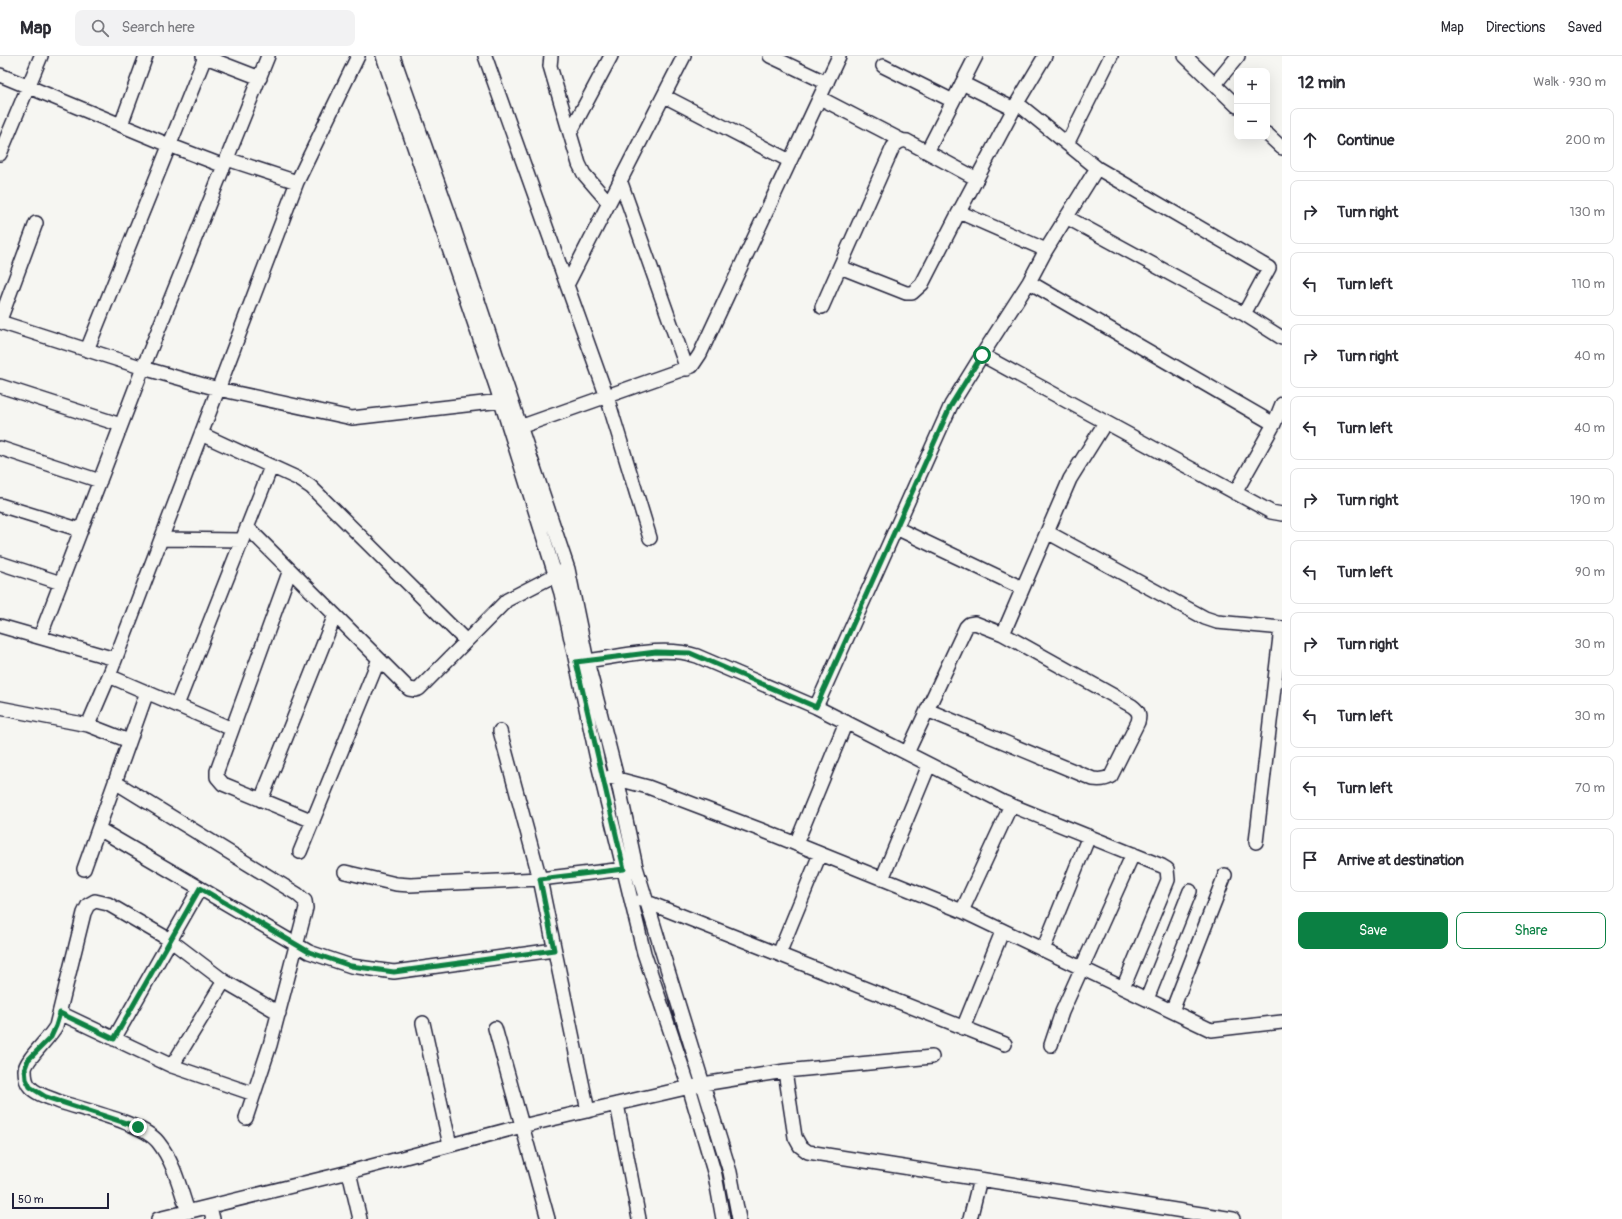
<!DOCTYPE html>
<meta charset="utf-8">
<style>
:root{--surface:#fff;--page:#f2f2f3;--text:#2b2b33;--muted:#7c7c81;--line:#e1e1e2;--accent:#0b8043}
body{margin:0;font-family:Pangolin,sans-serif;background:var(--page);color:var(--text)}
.controls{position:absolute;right:12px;top:12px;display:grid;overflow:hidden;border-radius:8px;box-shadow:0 4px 16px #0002}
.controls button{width:36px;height:36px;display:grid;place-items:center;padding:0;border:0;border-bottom:1px solid var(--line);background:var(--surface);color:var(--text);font:20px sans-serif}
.scale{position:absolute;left:12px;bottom:10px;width:97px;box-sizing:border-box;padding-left:4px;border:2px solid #22223b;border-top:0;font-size:11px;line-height:14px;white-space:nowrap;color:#22223b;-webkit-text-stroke:3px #f6f6f2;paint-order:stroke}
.stop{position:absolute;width:12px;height:12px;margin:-9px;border:3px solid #0b8043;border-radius:50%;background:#fff}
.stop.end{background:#0b8043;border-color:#fff;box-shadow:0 1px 4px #0008}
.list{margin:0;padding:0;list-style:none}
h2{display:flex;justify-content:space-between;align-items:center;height:52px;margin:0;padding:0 16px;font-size:17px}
h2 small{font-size:13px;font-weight:400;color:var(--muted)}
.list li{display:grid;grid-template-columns:26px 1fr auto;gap:12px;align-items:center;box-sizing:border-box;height:64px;margin:0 8px 8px;padding:0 8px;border:1px solid var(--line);border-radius:8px}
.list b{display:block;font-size:15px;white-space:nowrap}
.list em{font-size:13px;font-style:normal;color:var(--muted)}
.actions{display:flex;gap:8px;padding:12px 16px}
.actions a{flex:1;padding:9px 0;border:1px solid var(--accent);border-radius:8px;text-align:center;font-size:14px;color:var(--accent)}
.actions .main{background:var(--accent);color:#fff}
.icon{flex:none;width:22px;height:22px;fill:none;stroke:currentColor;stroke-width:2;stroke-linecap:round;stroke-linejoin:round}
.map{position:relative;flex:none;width:1282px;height:1163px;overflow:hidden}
header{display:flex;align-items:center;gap:24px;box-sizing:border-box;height:56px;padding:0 20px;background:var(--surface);border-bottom:1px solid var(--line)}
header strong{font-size:19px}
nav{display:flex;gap:22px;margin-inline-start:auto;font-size:14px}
.search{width:280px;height:36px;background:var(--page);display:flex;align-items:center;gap:10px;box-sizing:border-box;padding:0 14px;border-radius:8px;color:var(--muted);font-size:15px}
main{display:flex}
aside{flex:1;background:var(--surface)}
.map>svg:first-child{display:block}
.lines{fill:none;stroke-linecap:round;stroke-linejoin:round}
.minor-casing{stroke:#22223b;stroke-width:16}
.minor{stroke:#f6f6f2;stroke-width:13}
.route{stroke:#0b8043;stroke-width:5}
</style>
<header>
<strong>Map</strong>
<div class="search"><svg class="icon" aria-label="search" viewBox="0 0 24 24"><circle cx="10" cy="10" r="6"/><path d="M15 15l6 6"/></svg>Search here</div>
<nav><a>Map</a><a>Directions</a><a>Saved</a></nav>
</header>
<main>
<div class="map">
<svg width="1282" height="1163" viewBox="0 0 1282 1163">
<rect width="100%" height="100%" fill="#f6f6f2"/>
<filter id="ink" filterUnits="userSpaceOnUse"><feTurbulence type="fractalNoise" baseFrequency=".025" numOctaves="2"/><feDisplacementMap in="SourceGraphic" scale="8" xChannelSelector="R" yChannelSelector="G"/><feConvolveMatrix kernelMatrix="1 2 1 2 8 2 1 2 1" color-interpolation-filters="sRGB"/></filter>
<g filter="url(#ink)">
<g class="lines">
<defs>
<path id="minor" d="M203,0L260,22
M383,0L497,333L561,537L599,712L644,897L689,1031L715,1119L723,1163
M393,0L450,161L568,513L587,605L617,722L636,811L730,1116L739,1163
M485,0L607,341L650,482
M551,0L550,10L579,108L584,118L609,147
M770,0L827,27
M1185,0L1237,50
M883,10L953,45
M0,19L169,89L224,110
M962,27L1014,53
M1215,28L1238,0
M664,40L790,105
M820,42L901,84
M1017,47L1045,0
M121,69L146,0
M570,77L611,0
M1267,78L1282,92
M1067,88L1111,0
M927,96L976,0
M0,98L41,0
M227,103L297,126
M620,124L687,313
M1066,161L1244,258
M1046,194L1097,112
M840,211L906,237H912L922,228L959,156
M1029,226L1274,368
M567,229L684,0
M822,251L893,91C898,86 901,84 907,85L977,123
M0,264L36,167
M0,266L150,314L218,333L352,362L501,345L508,343
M1282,282L1244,258L1269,212L1097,112L1017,47L959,156L1046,194L1029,226L982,299L1271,456L1282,458
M87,294L205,1
M0,330L121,369
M514,373L692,310L700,298L839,0
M201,378L299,423L311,431L466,585
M0,392L100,425
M1235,437L1274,368L1282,348
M0,449L81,474
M247,471L409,633L415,634L419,633L507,544L563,515
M896,472L1022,532
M1047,476L1205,562L1217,566L1282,572
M161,483L242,484
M0,507L61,527
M290,514L217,715V721L223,728L313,765
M0,570L115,603
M1003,578L1070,423L1105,367
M40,581L143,312L268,0
M579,606C615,602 663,588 697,600L816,651L1003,746L1162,810L1167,813L1168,824L1123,932
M109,620L232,673
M177,649L271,411
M816,651L951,349L982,299
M0,652L88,669L129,685
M88,669L109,620L297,126L358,0
M500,675L540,823L588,1055
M907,697L966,571L969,568L975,567L1003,578L1132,650C1139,655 1140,659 1138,666L1111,720C1105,724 1100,724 1093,723L927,654
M610,721L648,731L764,775L962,855L1211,974L1282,966
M115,726L297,838L305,845L306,852L270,989L246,1062
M261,744L335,559
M99,773L309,896L351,910L394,916L554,894
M1256,786L1281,572
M796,788L846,666
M300,796L379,603
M84,813L147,636
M345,816L396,828L410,829L540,823L624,813
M882,823L929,709
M642,844L1005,988
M962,855L1011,749
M1043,894L1089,780
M779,898L820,798
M1147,943L1190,835
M1172,955L1225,819
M60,957L172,1010L254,1038
M423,967L450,1089
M495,972L548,1163
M963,972L1002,876
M114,983L200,832
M1051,989L1062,956L1133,798
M172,1010L224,925
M785,1015L795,1081L800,1090L808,1096L1233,1163
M617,1048L639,1163
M349,1116L360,1163
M210,1151L213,1163
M188,1156C180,1132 174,1106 158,1086C143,1067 84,1054 60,1046C51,1042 37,1039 30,1031C26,1027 25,1020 25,1014C25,1004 50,982 56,970L84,857L88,849L95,845L108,848L170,884L224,925L279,957
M158,1163L349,1116L522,1070L703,1028L785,1015L932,1001
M970,1163L980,1123"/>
</defs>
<use href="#minor" class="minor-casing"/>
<use href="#minor" class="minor"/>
</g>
</g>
<g class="lines" filter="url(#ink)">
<path class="route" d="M138,1071L46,1041L30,1031L26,1023L25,1012L28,1004L51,981L56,970L60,957L114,983L200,832L309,896L351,910L394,916L554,894L540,823L624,813L576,606L656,596L690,597L816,651L951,349L982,299"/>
</g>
</svg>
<div class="controls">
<button>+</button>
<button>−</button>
</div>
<div class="scale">50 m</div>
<div class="stop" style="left:982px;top:299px"></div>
<div class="stop end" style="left:138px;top:1071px"></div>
</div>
<aside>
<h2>12 min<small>Walk · 930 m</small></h2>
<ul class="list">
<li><svg class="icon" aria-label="ahead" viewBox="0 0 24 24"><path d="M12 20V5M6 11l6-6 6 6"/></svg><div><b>Continue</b></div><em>200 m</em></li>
<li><svg class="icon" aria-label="right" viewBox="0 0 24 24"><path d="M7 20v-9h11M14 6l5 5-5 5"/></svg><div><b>Turn right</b></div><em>130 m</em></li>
<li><svg class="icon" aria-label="left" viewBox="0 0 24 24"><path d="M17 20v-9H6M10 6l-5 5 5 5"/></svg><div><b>Turn left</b></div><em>110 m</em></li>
<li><svg class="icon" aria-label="right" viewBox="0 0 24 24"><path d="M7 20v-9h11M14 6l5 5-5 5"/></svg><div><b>Turn right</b></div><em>40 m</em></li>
<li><svg class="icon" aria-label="left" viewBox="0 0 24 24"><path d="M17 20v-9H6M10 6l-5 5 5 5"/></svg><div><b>Turn left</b></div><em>40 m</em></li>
<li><svg class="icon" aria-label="right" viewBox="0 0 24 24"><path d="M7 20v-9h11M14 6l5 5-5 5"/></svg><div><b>Turn right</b></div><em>190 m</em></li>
<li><svg class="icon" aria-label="left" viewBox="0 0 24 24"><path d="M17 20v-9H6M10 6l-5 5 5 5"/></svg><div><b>Turn left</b></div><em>90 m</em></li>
<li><svg class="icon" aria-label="right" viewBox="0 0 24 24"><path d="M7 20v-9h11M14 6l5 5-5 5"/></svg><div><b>Turn right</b></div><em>30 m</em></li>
<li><svg class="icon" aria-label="left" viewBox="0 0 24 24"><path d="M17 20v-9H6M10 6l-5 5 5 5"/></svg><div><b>Turn left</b></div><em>30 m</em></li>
<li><svg class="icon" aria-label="left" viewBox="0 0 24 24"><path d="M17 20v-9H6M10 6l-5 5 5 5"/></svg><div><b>Turn left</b></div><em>70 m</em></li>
<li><svg class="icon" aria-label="arrive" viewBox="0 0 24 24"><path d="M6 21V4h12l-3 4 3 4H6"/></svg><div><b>Arrive at destination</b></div></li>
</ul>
<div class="actions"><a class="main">Save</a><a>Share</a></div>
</aside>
</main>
